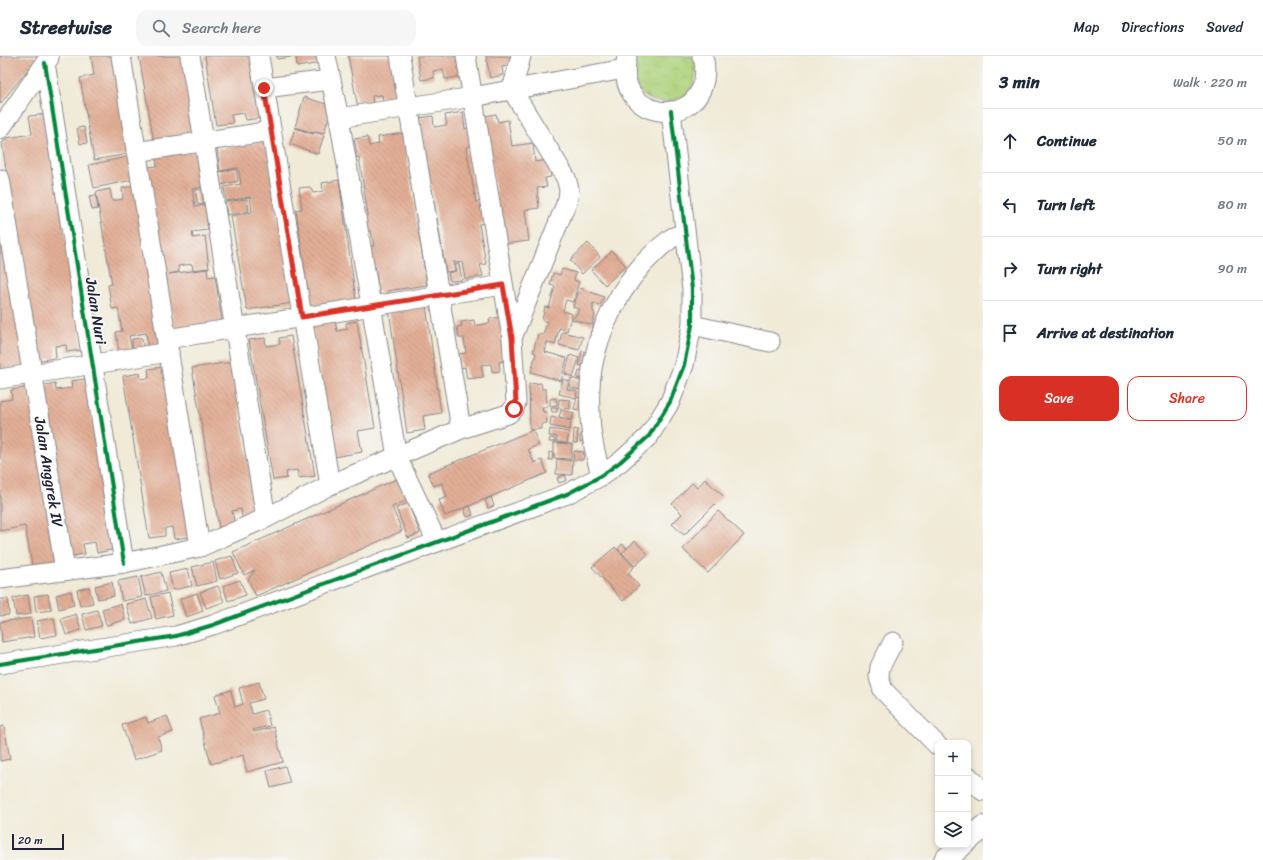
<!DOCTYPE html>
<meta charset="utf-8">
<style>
:root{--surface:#fff;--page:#f6f6f7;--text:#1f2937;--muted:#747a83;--line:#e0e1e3;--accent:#d93025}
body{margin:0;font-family:Sriracha,sans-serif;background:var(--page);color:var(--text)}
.controls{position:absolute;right:12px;bottom:12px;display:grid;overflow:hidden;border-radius:8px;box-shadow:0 2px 6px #0003}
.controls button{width:36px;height:36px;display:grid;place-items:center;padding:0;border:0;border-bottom:1px solid var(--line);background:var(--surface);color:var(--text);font:20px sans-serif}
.scale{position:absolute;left:12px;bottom:10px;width:52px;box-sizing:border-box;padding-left:4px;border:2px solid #22223b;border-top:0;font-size:11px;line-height:14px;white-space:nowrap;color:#22223b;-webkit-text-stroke:3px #f6f6f2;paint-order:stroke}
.stop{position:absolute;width:12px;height:12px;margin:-9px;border:3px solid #d93025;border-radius:50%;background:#fff}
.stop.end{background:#d93025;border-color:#fff;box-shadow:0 1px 4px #0008}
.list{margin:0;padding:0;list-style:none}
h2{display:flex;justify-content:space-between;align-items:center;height:52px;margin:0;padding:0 16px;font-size:17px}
h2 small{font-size:13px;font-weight:400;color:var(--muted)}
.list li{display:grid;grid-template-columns:26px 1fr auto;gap:12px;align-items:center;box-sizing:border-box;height:64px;padding:0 16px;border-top:1px solid var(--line)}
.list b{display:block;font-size:15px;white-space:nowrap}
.list em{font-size:13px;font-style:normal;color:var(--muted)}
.actions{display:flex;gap:8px;padding:12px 16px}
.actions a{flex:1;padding:9px 0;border:1px solid var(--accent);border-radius:12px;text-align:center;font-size:14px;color:var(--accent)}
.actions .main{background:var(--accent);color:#fff}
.icon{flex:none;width:22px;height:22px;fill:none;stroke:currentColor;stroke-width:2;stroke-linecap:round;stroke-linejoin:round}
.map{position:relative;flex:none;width:983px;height:804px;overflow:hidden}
header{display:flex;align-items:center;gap:24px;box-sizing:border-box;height:56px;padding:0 20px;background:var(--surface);border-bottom:1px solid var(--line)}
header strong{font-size:19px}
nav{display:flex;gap:22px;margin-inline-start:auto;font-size:14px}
.search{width:280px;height:36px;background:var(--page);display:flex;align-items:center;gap:10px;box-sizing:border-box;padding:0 14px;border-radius:12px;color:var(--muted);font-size:15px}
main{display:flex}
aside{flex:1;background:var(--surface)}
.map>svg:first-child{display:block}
.park{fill:url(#park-crowns);stroke:#687a5c}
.building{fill:url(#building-back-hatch)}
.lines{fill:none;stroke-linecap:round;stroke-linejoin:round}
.minor-casing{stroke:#898689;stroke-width:21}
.secondary-casing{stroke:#898689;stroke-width:24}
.minor{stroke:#fff;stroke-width:19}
.secondary{stroke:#fff;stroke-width:22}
.cycleway-casing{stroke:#f6f6f2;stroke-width:6}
.cycleway{stroke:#00873e;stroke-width:4}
.route{stroke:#d93025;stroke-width:5}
.labels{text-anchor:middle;stroke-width:4;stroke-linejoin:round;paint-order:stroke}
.street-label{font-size:15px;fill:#22223b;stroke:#f6f6f2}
</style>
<header>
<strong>Streetwise</strong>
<div class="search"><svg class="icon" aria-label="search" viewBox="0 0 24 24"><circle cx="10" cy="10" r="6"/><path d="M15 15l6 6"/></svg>Search here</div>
<nav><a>Map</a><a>Directions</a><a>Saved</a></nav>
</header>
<main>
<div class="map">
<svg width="983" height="804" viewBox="0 0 983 804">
<defs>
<pattern id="park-crowns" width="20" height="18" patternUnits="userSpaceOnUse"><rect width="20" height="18" fill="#afd37d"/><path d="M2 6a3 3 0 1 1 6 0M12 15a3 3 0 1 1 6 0" fill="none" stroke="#96b56d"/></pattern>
<pattern id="building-back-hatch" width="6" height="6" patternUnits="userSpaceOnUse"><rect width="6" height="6" fill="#e2ae95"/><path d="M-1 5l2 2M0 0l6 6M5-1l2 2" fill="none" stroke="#c29581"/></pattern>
</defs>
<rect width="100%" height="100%" fill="#f6f6f2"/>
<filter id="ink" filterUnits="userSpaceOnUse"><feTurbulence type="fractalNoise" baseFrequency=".025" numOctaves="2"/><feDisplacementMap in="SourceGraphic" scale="8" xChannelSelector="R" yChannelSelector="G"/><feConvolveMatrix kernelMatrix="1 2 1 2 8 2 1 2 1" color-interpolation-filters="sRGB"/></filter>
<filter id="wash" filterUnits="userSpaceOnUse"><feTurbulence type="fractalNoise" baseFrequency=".012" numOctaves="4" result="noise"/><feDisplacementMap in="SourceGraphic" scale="16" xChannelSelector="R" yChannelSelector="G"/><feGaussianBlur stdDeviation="0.9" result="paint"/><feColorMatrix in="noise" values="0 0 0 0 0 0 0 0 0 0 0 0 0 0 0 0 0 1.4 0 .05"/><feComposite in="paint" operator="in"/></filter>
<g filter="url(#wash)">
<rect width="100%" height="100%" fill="#f0ead7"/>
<path class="park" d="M638,0H692C712,53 632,63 635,15C635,10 635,5 638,0Z"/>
<g id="blocks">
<path class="building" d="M0,0H39L0,48Z
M91,0H118L134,97L94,104L80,22L94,19Z
M139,0H184L198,78L154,86Z
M205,0H251L261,62L246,64L244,57L231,59L233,67L216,69Z
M277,0H291V1L277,3Z
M296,0H319L320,7L297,11Z
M348,0H390L398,44L383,47L382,39L372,40L373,49L358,52Z
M417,0H460L464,20L445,23L443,13L433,15L434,22L421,24Z
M486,0H509L511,9L502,11L503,19L490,22Z
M304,41L332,50L324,77L315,75L313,77L295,71Z
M463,56L465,73L468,72L471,90L466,91L476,146L481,145L485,167L479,168L486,208L480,209L483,220L465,223L462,206L455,207L454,205L455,215L446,216L420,62L433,60L434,71L447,69L445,59Z
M48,58L82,294L67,296L66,289L55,290L56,302L35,305L2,87L7,82L32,78L29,60Z
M496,58L498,66L508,64L512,90L533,87L535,106L549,104L551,121L545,122L547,131L537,132L539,152L525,154L529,185L503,188L485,60Z
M84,71L87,87L80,88L77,72Z
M295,72L313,78L315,76L324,79L318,98L290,88Z
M403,77L427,229L387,235L388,240L380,241L379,234L372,235V229L378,228L375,210L370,211L367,191L374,190L371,175L363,176L360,160L368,159L359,101L353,102L352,98L357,97L354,83L367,81L369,90L379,88L378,81Z
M266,85L293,247L247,254L231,160L252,156L250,141L226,145L224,131L241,128L238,112L220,115L217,93Z
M197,95L202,131L192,133L195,151L205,149L208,174L192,176L193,182L205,180L209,212L193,214L192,208L178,210L179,216L169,218L207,213L208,221L215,220L222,266L174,273L166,218H163L148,111L157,110L156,101Z
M132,100L137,123L94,132L89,109Z
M236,113L238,125L221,129L219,116Z
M339,124L356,244L310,251L296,154L302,153L299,132L310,131L313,137L323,135L322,127Z
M138,129L166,288L148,291L146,277L129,280L132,294L119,296L116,276L122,275L118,252L112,253L108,229L112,228L96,136L110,133L112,145L123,143L122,132Z
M202,133L204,148L198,149L195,134Z
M96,139L98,153L92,154L89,140Z
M247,143L249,155L227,159L225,146Z
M0,157L25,311L0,315Z
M588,187L600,201L582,218L570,204Z
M612,195L626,210L605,229L591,214Z
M459,208L462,224L450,225L448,217L456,215L455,209Z
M562,213L576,217L574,224L579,226L573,246L566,244L563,255L572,258L567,275L559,272L555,289L547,286L545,296L567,302L561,325L531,316L536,297L533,296L538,278L543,279L547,266L542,264L545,251L549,252L555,230L550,229L553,217L560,219Z
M580,232L604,241L600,250L593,247V255L595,258L592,269L571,263L576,259L579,253L573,251Z
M426,249L441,357L423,360L425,374L407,377L389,254Z
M501,261L508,304L499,306L500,315L492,316L491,308L481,309L483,321L467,323L465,311L461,312L459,298L466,297L464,282H459L457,271L462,270L461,266L474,264L475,270L490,267L489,263Z
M335,265L337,275L347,273L346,267L357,265L375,372L358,375L362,396L334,401L312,269Z
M595,266L601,268L596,280L590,277Z
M562,276L583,281L579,294L559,289Z
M291,280L315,420L299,422L297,414L286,416L287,422L273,424L249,284L265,282L266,290L280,288L279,282Z
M142,282L144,296L133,297L132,283Z
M582,295L591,297L588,311L579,309Z
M570,299L579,302L573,321L565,318Z
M232,306L257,459L242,462L241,453L232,455L235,469L219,472L192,312Z
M170,310L197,480L174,483L172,471L165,472V480L149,482L123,320L140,317L141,323L149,322L148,313Z
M579,315L587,317L586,324L577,322Z
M571,322L582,325L580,334L569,331Z
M85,323L115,493L97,497L95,486L83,488L85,498L71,500L41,330L55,327L56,334L72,332L71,325Z
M563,323L569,325L567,333L577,335L576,342L559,338Z
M541,327L542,333H546L547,351H542L543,356H546L547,367L541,368V373L530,374L529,328Z
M28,331L61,510L33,515L25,470L0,475V345L12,343L11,334Z
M577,341L580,342L579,347L584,348L582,355L574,353Z
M556,342L557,349L550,350V343Z
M559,343L570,344V353L558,352Z
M551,352H557V356H552Z
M561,354L574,357L572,364L559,361Z
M551,361L571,365L570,374L550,370Z
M550,373L569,376L567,387L557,386V381L549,380Z
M574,373L578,374L577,387H573Z
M533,374L539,389L528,393L534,407L542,404L547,417L445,460L439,444L447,441L442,427L434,430L428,417Z
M580,379H588V386H580Z
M550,382L555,383V386H549Z
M554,387L572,388L571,403L554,402Z
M574,395L584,396L583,404H573Z
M549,396L553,397L552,404H549Z
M557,403L573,405L572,419L556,418Z
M565,419L567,424L559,427L557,422Z
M401,421L410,443L392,451L402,475L256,540L248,524L255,514L244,519L233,496Z
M705,423L723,440L684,479L672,468L682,458L672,448L692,427L697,432Z
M491,441L494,450L488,452L485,444Z
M408,447L420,477L408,482L396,452Z
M470,450L473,459L467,461L464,453Z
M718,455L744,479L708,517L683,493Z
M635,485L648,498L635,510L622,497Z
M622,488L627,492L622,497L618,493Z
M615,491L634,511L628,517L639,530L623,545L592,511Z
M232,500L238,517L220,523L215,505Z
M213,506L217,525L197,530L192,511Z
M188,513L192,530L173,534L169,517Z
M161,516L166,535L146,540L141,521Z
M138,521L142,541L122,545L118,525Z
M240,524L246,539L228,545L223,530Z
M112,526L114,540L98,543L95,530Z
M218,530L224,546L206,552L200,536Z
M89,531L93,547L80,550L77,534Z
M71,535L74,549L59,553L56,539Z
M168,537L173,559L156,563L151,541Z
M197,537L203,555L186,561L180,543Z
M48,538L51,554L36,556L34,540Z
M28,539L31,558L16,560L13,542Z
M0,543H8L9,559L0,560Z
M146,543L152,562L132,568L126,548Z
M121,548L125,564L106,569L102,553Z
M97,554L102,570L86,574L82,558Z
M76,558L81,574L66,579L61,563Z
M31,562L34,581L2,586L0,566Z
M54,562L57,579L40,582L37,565Z
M259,626L264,643L249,647L252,658L266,654L270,670L253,674L254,676L274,671L283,706L247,716L243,699L211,708L199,663L220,657L215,639L231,634L235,651L243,648L239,632Z
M167,660L173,676L158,681L162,694L134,704L122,669L146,661L148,667Z
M4,670L10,703L0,705V671Z
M285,710L290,727L271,732L267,715Z"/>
</g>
</g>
<g filter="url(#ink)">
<use href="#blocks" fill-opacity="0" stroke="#898689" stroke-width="1"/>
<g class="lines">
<defs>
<g id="minor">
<path d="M121,0L200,491"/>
<path d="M190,0L266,462"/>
<path d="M259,0L330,429"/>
<path d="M326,0L339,62L397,401L437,486"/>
<path d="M400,0L461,373"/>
<path d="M627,1C613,62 694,75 704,24C705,16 706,7 702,0"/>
<path d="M45,7L124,507"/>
<path d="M264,32L330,24"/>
<path d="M339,62L473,41L624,13"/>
<path d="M0,73L49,2"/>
<path d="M136,96L271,75"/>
<path id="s1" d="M0,123L65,514"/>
<path d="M692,269L770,286"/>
<path d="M512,282L568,143L569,133L566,122L512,34L521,0"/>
<path d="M167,283L503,229"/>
<path d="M0,323L169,296"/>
<path d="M601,420C596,400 590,378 590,357C589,340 590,320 594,303C604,258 632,212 669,184C673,180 680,179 685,177"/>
<path d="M0,523L124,507L200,491L266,462L330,429L461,373L508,358L514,353L516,346L512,282L466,0"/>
<path d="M893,586L880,611L879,621L883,634L938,690"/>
<path d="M0,608L176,580L213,569L567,438L601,420L620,406L649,380L670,346L684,309L692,269V233L671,55"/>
<path d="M968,720L983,735"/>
</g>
<path id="secondary" d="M968,784L983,771
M945,804L962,789"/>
</defs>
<use href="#minor" class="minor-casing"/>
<use href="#secondary" class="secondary-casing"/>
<use href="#minor" class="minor"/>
<use href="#secondary" class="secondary"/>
<defs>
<path id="cycleway" d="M45,7L124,507
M0,608L176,580L213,569L567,438L601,420L620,406L649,380L670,346L684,309L692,269V233L671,55"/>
</defs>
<use href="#cycleway" class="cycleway-casing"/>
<use href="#cycleway" class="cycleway"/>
</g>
</g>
<g class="lines" filter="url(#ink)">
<path class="route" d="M264,32L302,261L503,229L512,282L516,346L514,353"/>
</g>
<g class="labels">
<g class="street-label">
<text transform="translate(96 255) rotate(81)" y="5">Jalan Nuri</text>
<text dy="5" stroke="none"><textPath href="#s1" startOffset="297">Jalan Anggrek IV</textPath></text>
</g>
</g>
</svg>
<div class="controls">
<button>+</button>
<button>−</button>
<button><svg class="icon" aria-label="layers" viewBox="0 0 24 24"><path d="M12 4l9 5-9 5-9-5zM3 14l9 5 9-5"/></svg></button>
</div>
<div class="scale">20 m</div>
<div class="stop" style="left:514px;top:353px"></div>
<div class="stop end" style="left:264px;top:32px"></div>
</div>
<aside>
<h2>3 min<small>Walk · 220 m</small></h2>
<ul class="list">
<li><svg class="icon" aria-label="ahead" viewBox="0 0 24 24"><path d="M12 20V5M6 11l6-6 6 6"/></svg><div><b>Continue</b></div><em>50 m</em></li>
<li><svg class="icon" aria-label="left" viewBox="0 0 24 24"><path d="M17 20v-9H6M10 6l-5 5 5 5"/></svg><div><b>Turn left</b></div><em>80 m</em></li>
<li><svg class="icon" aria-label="right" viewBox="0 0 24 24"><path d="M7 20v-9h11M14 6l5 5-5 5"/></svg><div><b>Turn right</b></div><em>90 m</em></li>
<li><svg class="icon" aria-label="arrive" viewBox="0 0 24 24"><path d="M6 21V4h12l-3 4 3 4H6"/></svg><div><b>Arrive at destination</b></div></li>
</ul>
<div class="actions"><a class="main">Save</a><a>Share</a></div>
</aside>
</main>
